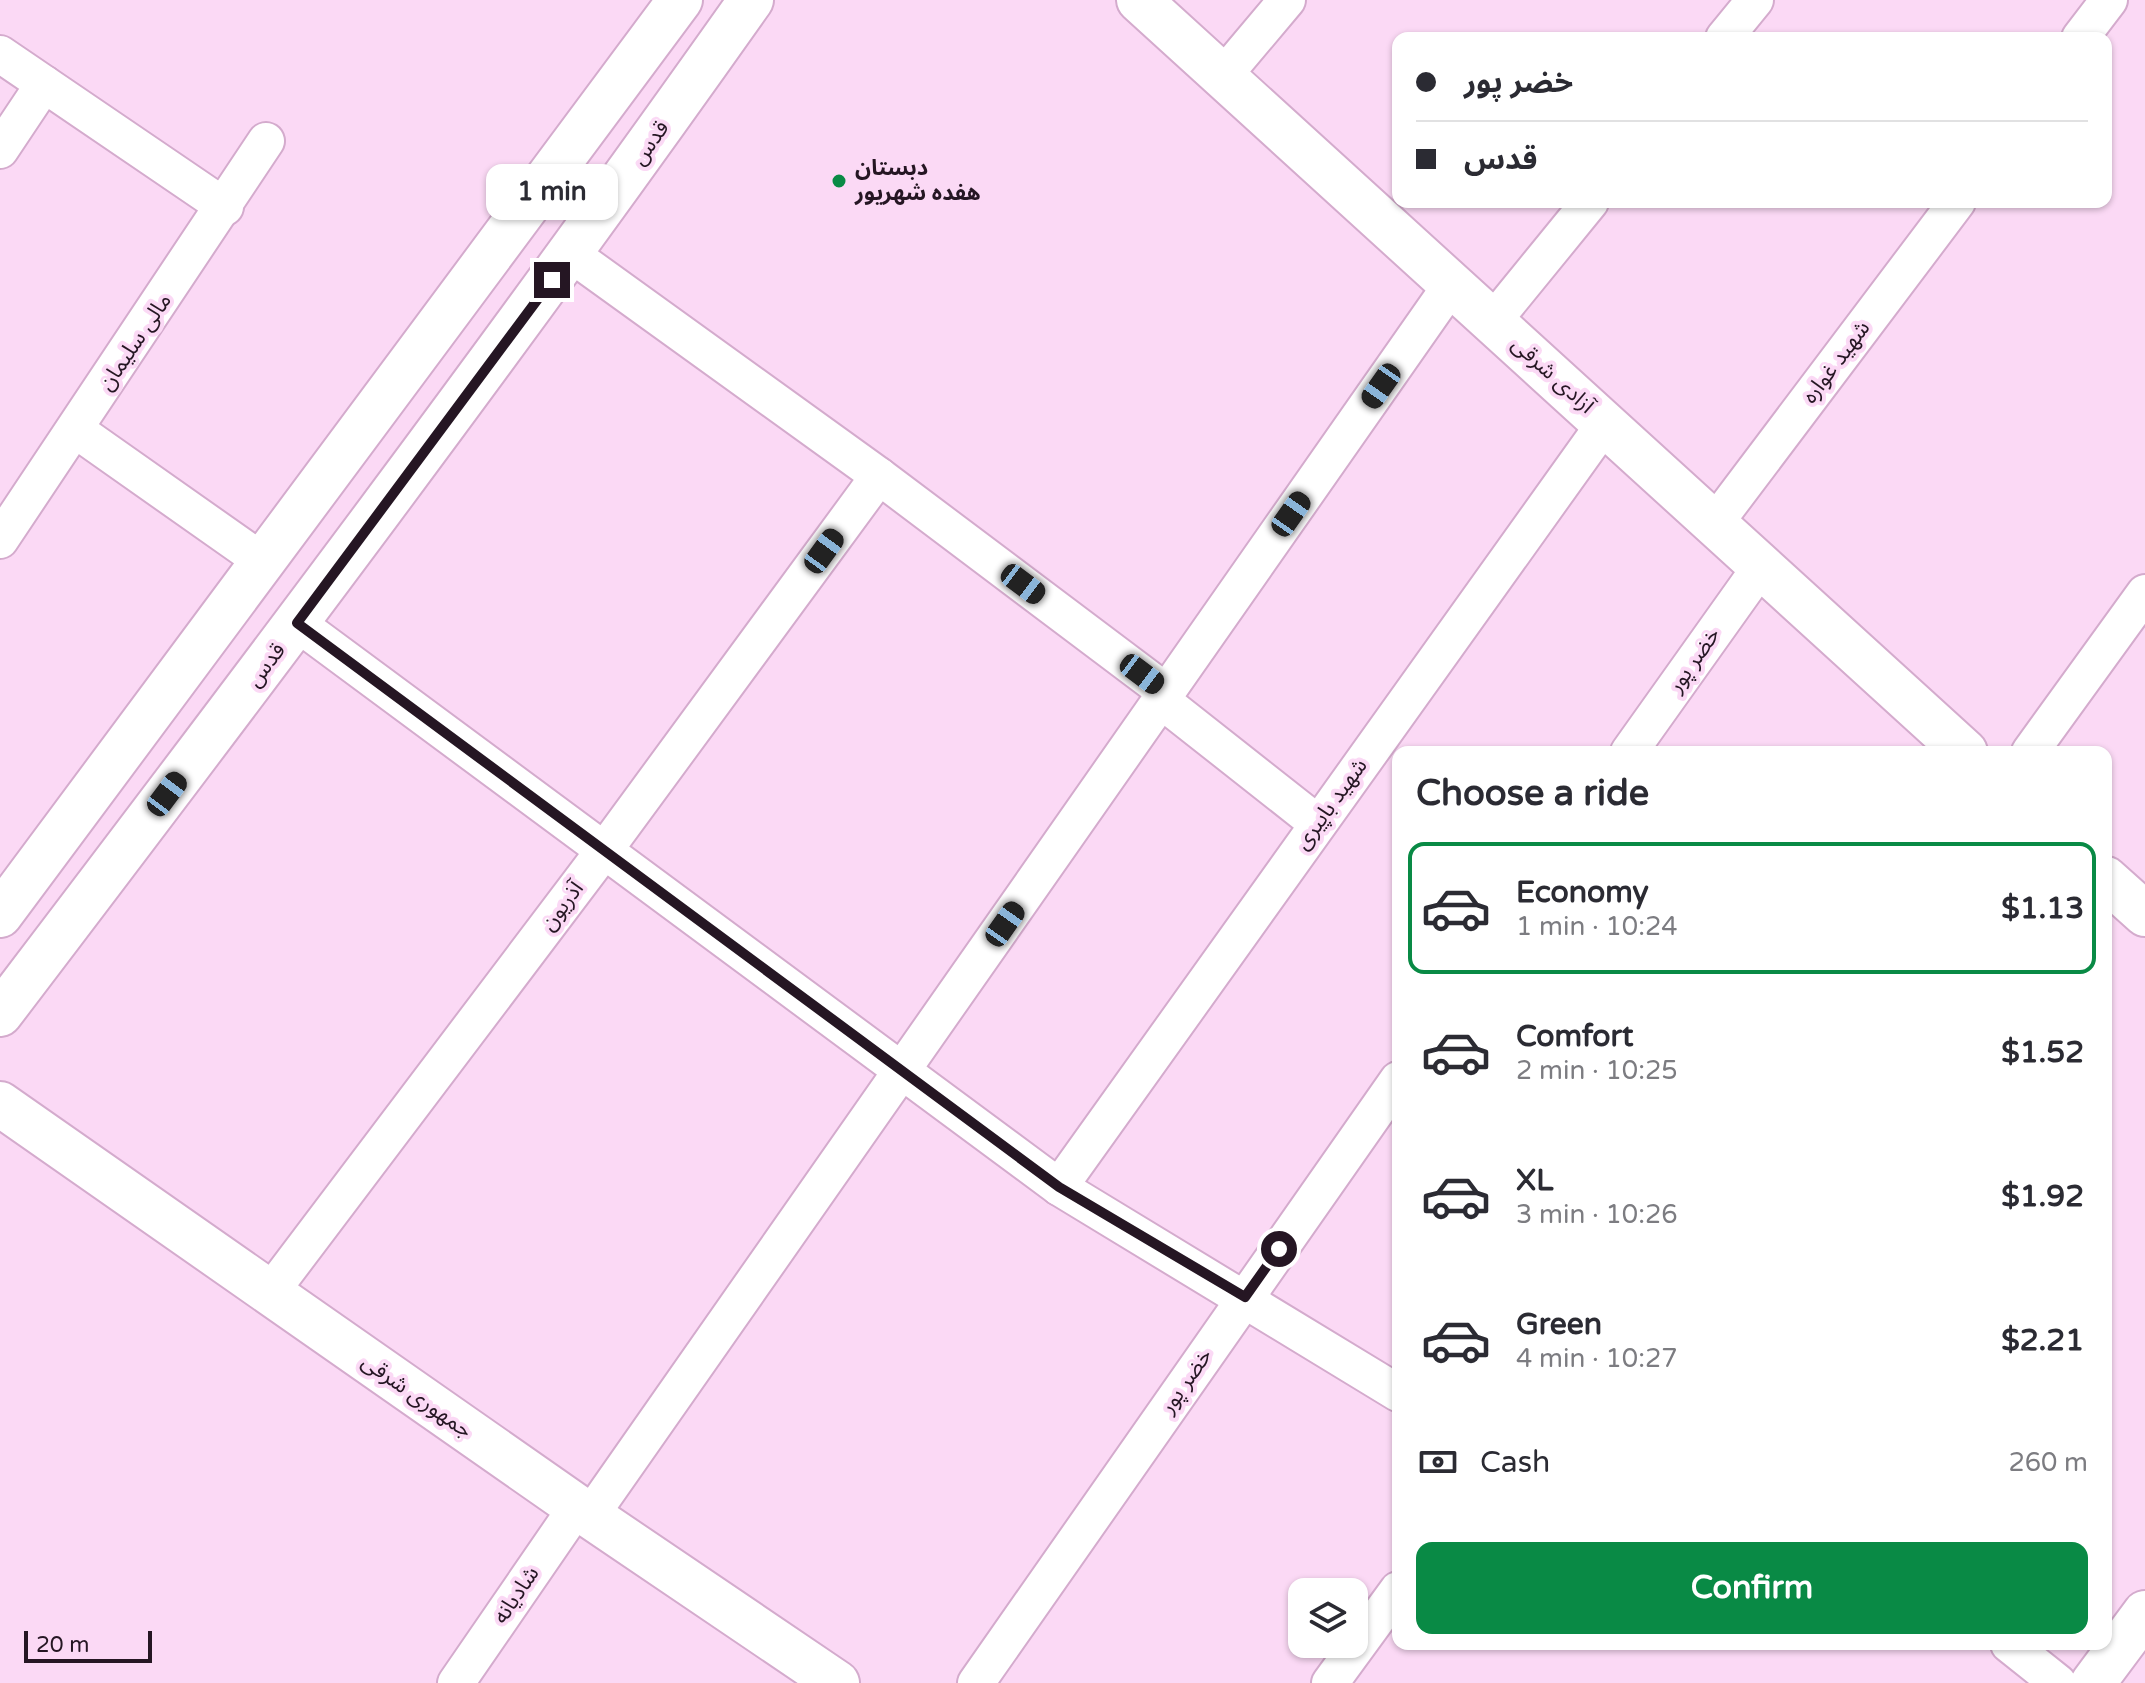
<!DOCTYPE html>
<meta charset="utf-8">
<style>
body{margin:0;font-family:"Varela Round","Noto Sans Arabic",sans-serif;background:#f2f2f3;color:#2b2b33;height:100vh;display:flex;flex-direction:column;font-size:30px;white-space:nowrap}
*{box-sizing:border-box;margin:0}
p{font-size:26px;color:#7c7c81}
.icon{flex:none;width:44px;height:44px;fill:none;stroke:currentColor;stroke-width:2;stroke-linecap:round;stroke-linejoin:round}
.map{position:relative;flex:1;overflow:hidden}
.drawer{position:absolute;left:1392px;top:746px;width:720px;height:904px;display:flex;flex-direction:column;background:#fff;border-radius:16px;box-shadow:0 2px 6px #0004}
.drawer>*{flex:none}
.hud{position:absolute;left:1392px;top:32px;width:720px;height:176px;border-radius:16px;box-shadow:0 2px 6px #0004;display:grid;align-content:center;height:176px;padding:0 24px;background:#fff}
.fabs{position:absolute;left:1288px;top:1578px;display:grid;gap:16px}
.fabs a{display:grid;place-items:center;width:80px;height:80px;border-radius:16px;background:#fff;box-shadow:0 2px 6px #0004;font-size:40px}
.scale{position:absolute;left:24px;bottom:20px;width:128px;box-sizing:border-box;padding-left:8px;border:4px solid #251623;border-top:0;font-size:22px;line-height:28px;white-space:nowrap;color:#251623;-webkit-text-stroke:6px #fbd9f5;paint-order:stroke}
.end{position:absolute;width:36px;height:36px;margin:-18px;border:10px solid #251623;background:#fff;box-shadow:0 0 0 4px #fff}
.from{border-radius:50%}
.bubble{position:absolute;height:56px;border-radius:16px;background:#fff;box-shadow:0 2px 6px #0004;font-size:26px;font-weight:700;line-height:56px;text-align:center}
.car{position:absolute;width:24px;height:48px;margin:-24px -12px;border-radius:10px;box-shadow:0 0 6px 2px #0007;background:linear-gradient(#222 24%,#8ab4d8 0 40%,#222 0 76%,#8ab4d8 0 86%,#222 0)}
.hud b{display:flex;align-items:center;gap:28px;height:76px;font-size:30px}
.hud b+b{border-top:2px solid #e1e1e2}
.hud i{width:20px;height:20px;background:#2b2b33}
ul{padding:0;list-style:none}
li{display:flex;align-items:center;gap:24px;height:132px;margin:0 16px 12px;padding:0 8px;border:4px solid transparent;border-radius:16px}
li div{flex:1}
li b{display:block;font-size:30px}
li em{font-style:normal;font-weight:700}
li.selected{border-color:#098a45}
li>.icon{width:72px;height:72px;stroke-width:1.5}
h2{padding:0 24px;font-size:36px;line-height:96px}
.pay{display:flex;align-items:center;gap:20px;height:88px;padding:0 24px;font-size:30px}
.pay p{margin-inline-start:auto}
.action{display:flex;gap:16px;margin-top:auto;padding:16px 24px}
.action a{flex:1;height:92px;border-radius:16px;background:#098a45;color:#fff;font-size:32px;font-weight:700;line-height:92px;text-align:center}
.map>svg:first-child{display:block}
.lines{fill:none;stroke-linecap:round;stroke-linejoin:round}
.street-casing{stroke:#d4abcd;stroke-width:40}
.secondary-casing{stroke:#d4abcd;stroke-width:48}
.street{stroke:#fff;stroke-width:36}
.secondary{stroke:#fff;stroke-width:44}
.route{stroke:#251623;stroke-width:10}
.poi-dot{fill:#098a45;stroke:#fbd9f5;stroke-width:3}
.labels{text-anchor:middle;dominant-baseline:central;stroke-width:8;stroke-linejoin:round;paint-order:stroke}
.street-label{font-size:22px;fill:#251623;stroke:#fbd9f5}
.poi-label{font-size:22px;font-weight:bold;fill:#251623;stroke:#fbd9f5;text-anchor:start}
</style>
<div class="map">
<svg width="2145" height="1683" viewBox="0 0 2145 1683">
<rect width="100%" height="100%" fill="#fbd9f5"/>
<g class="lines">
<defs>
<g id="street">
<path d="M1724,38L1755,0"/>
<path d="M2080,38L2109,0"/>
<path d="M0,54L225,207"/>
<path d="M1223,76L1287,0"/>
<path d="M0,150L44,84"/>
<path d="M571,254L879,476L1166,692"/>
<path d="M1493,321L1590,202"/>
<path d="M76,430L262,561"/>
<path d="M1715,523L1957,202"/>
<path d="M0,540L266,141"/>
<path d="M297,623L1059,1187L1398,1393"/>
<path d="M1161,700L1317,823"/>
<path d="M1629,752L1760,568"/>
<path d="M2030,752L2145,593"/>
<path d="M1059,1187L1606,422"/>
<path d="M269,1294L603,852L879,476"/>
<path d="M590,1516L1452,284"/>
<path d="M2009,1644L2058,1683"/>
<path d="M456,1683L577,1507"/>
<path d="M976,1683L1398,1080"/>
<path d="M1330,1683L1398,1590"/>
</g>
<g id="secondary">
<path d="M1139,0L1965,752"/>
<path d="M2106,879L2145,914"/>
<path d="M0,915L680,0"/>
<path d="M0,1014C255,679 508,344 751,0"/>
<path d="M0,1104L577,1507L837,1683"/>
<path d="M2093,1683L2145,1613"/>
</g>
</defs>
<use href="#street" class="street-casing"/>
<use href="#secondary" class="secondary-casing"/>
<use href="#street" class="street"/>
<use href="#secondary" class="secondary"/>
</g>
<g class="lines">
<path class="route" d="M552,280L297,623L1059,1187L1245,1297L1279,1249"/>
</g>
<circle class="poi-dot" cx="839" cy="181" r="8"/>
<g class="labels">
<g class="street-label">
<text transform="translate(650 143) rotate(-55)">قدس</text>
<text transform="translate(135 342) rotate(-56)">مالی سلیمان</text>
<text transform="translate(1836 362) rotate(-53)">شهید غواره</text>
<text transform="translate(1553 375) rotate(42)">آزادی شرقی</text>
<text transform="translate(1694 660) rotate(-55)">خضر پور</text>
<text transform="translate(266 665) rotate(-53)">قدس</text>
<text transform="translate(1331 804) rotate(-54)">شهید باپیری</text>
<text transform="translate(562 906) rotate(-53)">آذریون</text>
<text transform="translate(1186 1381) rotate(-55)">خضر پور</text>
<text transform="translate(417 1396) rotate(35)">جمهوری شرقی</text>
<text transform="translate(516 1595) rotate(-56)">شادیانه</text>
</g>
<g class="poi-label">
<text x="855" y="168">دبستان<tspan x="855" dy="25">هفده شهریور</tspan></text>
</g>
</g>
</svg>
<div class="fabs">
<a><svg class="icon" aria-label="layers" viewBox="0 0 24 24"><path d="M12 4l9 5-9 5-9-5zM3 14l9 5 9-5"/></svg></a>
</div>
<div class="scale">20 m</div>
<i class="end from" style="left:1279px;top:1249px"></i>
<i class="end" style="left:552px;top:280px"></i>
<div class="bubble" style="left:486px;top:164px;width:132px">1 min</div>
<i class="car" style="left:1381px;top:386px;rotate:215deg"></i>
<i class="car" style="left:1291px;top:514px;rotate:35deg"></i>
<i class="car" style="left:824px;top:551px;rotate:36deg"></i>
<i class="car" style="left:1023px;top:584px;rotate:127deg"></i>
<i class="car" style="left:1142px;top:674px;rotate:127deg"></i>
<i class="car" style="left:167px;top:794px;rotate:37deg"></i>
<i class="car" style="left:1005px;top:924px;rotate:35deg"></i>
<div class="hud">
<b><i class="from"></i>خضر پور</b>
<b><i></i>قدس</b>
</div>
<section class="drawer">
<h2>Choose a ride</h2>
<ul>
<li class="selected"><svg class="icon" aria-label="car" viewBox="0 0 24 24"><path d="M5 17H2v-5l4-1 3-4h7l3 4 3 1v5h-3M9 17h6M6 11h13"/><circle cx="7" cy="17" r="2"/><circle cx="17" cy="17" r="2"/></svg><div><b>Economy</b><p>1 min · 10:24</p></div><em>$1.13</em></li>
<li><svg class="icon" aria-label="car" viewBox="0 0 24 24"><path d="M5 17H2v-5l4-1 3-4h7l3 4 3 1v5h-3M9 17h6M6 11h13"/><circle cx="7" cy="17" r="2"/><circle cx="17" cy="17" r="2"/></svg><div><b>Comfort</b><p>2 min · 10:25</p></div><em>$1.52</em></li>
<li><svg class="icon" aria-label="car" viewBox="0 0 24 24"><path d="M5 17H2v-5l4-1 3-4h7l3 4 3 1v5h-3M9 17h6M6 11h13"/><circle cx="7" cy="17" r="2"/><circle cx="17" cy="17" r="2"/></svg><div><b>XL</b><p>3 min · 10:26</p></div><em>$1.92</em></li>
<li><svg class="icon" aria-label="car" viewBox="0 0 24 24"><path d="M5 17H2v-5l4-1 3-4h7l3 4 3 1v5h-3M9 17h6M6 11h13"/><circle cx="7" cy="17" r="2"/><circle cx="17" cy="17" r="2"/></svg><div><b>Green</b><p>4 min · 10:27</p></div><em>$2.21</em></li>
</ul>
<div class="pay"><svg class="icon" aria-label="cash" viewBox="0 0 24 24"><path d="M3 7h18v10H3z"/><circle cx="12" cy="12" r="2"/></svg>Cash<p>260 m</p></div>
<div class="action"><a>Confirm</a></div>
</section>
</div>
